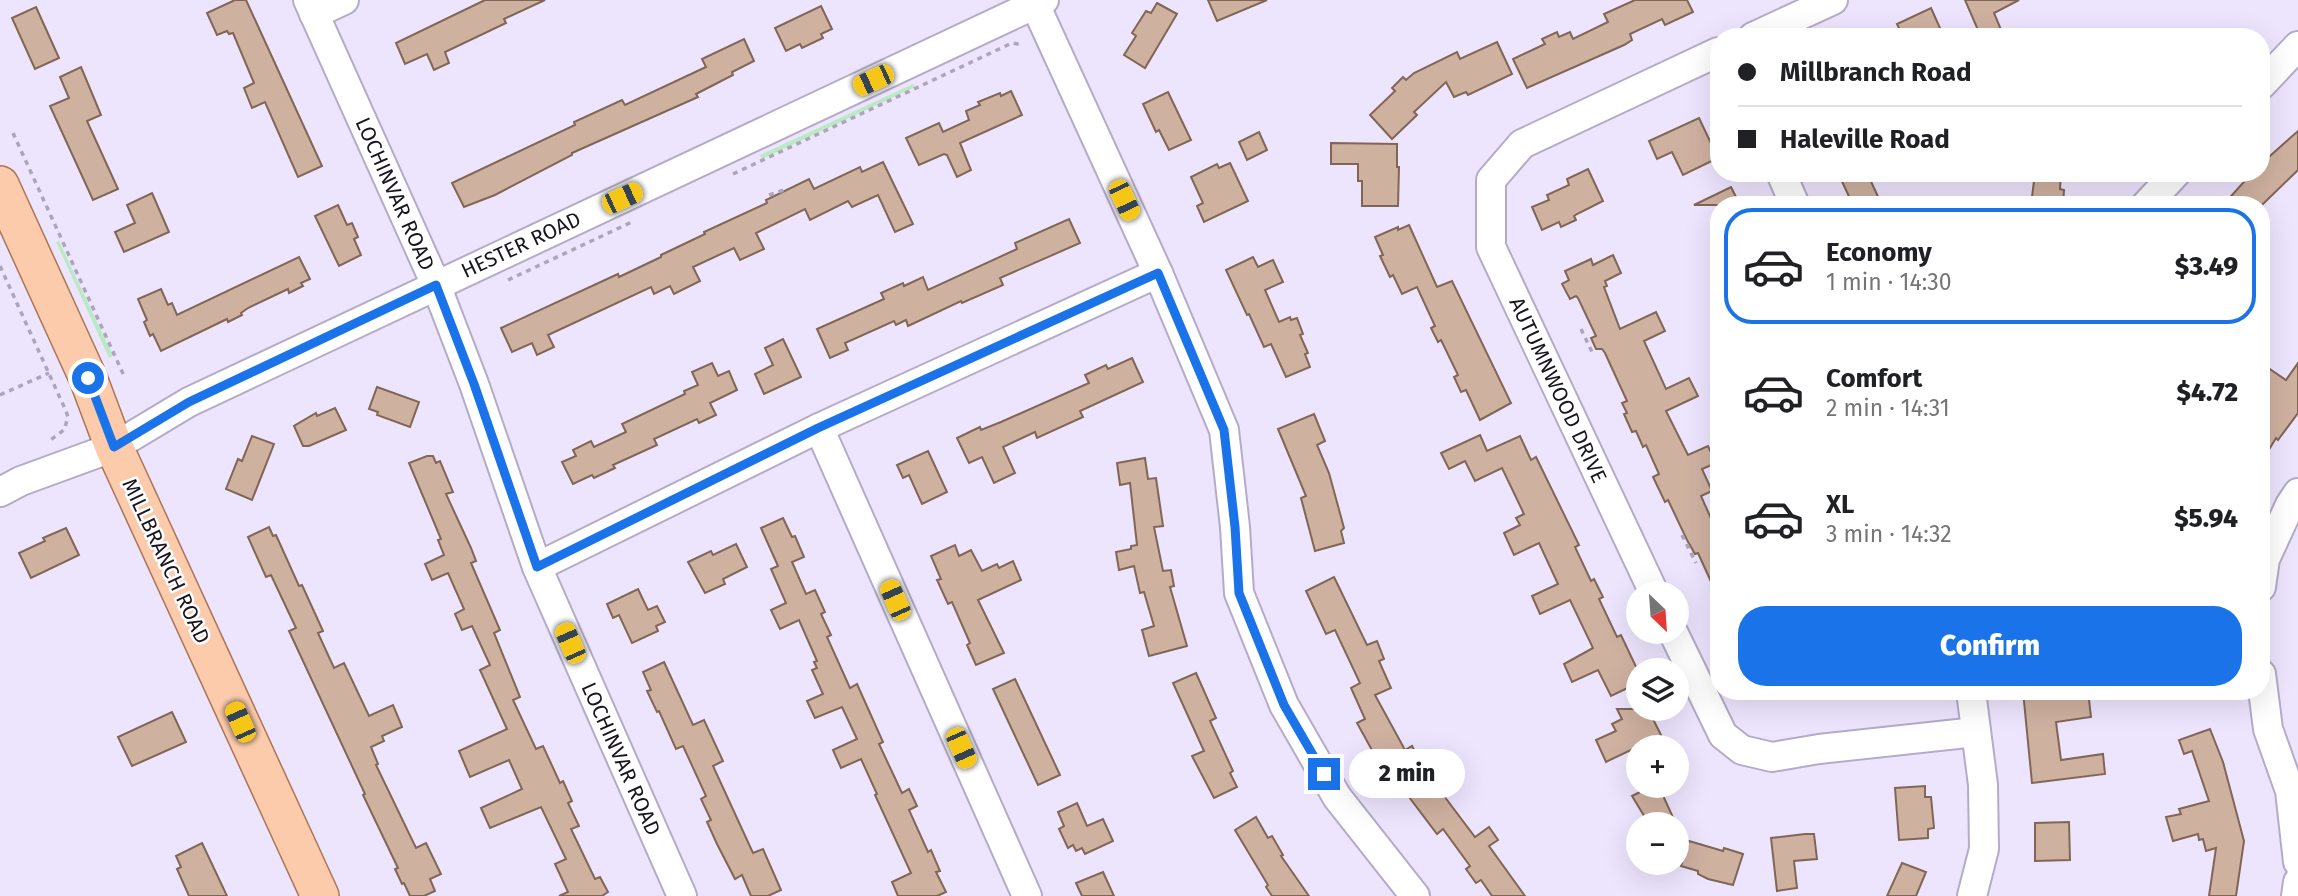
<!DOCTYPE html>
<meta charset="utf-8">
<style>
body{margin:0;font-family:"Fira Sans",sans-serif;background:#f6f6f6;color:#202124;height:100vh;display:flex;flex-direction:column;font-size:26px;white-space:nowrap}
*{box-sizing:border-box;margin:0}
p{font-size:23px;color:#757577}
.icon{flex:none;width:38px;height:38px;fill:none;stroke:currentColor;stroke-width:2;stroke-linecap:round;stroke-linejoin:round}
.map{position:relative;flex:1;overflow:hidden}
.drawer{position:absolute;left:1710px;top:196px;width:560px;height:504px;display:flex;flex-direction:column;background:#fff;border-radius:28px;box-shadow:0 7px 28px #0002}
.drawer>*{flex:none}
.banner{position:absolute;left:1710px;top:28px;width:560px;height:154px;border-radius:28px;box-shadow:0 7px 28px #0002;display:grid;align-content:center;height:154px;padding:0 28px;background:#fff}
.needle{width:46px;rotate:155deg}
.tools{position:absolute;left:1626px;top:581px;display:grid;gap:14px}
.tools a{display:grid;place-items:center;width:63px;height:63px;border-radius:50%;background:#fff;box-shadow:0 7px 28px #0002;font-size:35px}
.end{position:absolute;width:32px;height:32px;margin:-16px;border:9px solid #1a73e8;background:#fff;box-shadow:0 0 0 4px #fff}
.from{border-radius:50%}
.bubble{position:absolute;height:49px;border-radius:24px;background:#fff;box-shadow:0 7px 28px #0002;font-size:23px;font-weight:800;line-height:49px;text-align:center}
.car{position:absolute;width:21px;height:42px;margin:-21px -10px;border-radius:9px;box-shadow:0 0 5px 2px #0007;background:linear-gradient(#f5c518 24%,#345 0 40%,#f5c518 0 76%,#345 0 86%,#f5c518 0)}
.banner b{display:flex;align-items:center;gap:24px;height:66px;font-size:26px}
.banner b+b{border-top:2px solid #e0e0e0}
.banner i{width:18px;height:18px;background:#202124}
ul{padding:12px 0 0;list-style:none}
li{display:flex;align-items:center;gap:21px;height:116px;margin:0 14px 10px;padding:0 14px;border:4px solid transparent;border-radius:28px}
li div{flex:1}
li b{display:block;font-size:26px}
li em{font-style:normal;font-weight:800}
li.active{border-color:#1a73e8}
li>.icon{width:63px;height:63px;stroke-width:1.5}
.button{display:flex;gap:14px;margin-top:auto;padding:14px 28px}
.button a{flex:1;height:80px;border-radius:28px;background:#1a73e8;color:#fff;font-size:28px;font-weight:800;line-height:80px;text-align:center}
.map>svg:first-child{display:block}
.green{fill:#baeac3}
.building{fill:#cfb1a0;stroke:#816656;stroke-width:2}
.lines{fill:none;stroke-linecap:round;stroke-linejoin:round}
.minor-casing{stroke:#b5abc8;stroke-width:32}
.major-casing{stroke:#aa7556;stroke-width:40}
.path{stroke:#ada6bb;stroke-width:3.5;stroke-dasharray:5 5;stroke-linecap:butt}
.minor{stroke:#fff;stroke-width:28}
.major{stroke:#fbcbac;stroke-width:37}
.route{stroke:#1a73e8;stroke-width:9}
.labels{text-anchor:middle;dominant-baseline:central;stroke-width:5;stroke-linejoin:round;paint-order:stroke}
.street-label{font-size:21px;fill:#19151f;stroke:#fff}
</style>
<div class="map">
<svg width="2298" height="896" viewBox="0 0 2298 896">
<rect width="100%" height="100%" fill="#ede5fe"/>
<g class="green">
<path d="M913,84L915,87L762,159L760,155Z"/>
<path d="M59,241L113,356L109,358L56,242Z"/>
</g>
<g class="building">
<path d="M235,0H246L322,166L298,177L265,102L252,108L244,88L254,83L233,33L229,34L227,31L217,35L207,13Z"/>
<path d="M485,0H545L504,19L506,23L445,52L449,63L434,70L427,54L405,64L396,43Z"/>
<path d="M1208,0H1267L1217,21Z"/>
<path d="M1635,0H1687L1693,12L1665,25L1662,19L1630,34L1632,40L1624,45L1527,88L1513,59L1545,44L1542,39L1557,32L1559,37L1570,32L1573,39L1608,22L1604,14Z"/>
<path d="M1965,0H2019L1994,13L2004,37H1981Z"/>
<path d="M1157,3L1177,14L1145,68L1124,55L1136,36L1132,33L1146,11L1151,13Z"/>
<path d="M821,6L832,29L821,34L823,38L802,48L800,44L786,51L775,28Z"/>
<path d="M36,7L59,58L35,69L12,18Z"/>
<path d="M1931,8L1944,37H1903L1897,24Z"/>
<path d="M744,39L754,61L732,72L733,75L696,94L698,97L572,153V155L495,195L464,207L452,183L575,125L574,122L622,100L625,105L706,67L702,59Z"/>
<path d="M1497,42L1512,74L1468,95L1466,92L1454,97L1446,82L1414,112L1417,115L1392,139L1370,115L1395,91L1392,88L1403,77L1406,80L1414,73L1457,52L1460,59Z"/>
<path d="M81,67L101,115L87,121L118,189L93,200L50,106L69,98L60,77Z"/>
<path d="M1011,91L1022,115L960,143L971,170L957,177L947,155L944,154L919,165L906,138L939,123L943,132L969,120L966,111L980,105L978,102L1000,93L1001,96Z"/>
<path d="M1168,92L1191,140L1169,150L1159,130L1156,132L1143,104Z"/>
<path d="M1699,118L1718,158L1683,175L1672,152L1657,159L1649,141Z"/>
<path d="M2298,131V170L2262,205H2223L2252,173H2261V164Z"/>
<path d="M1259,132L1267,150L1247,160L1239,142Z"/>
<path d="M1331,143L1397,144V167H1399L1398,206H1362V181H1358V164H1331Z"/>
<path d="M883,162L913,224L895,232L878,195L852,207L848,201L810,220L805,209L756,233L764,249L740,260L734,248L693,267L700,281L674,294L670,286L654,294L651,287L548,335L554,347L537,355L532,343L512,352L501,328L618,274L619,277L661,257V255L705,234L704,232L767,203L766,200L809,179L814,189L860,167L862,172Z"/>
<path d="M1230,163L1248,201L1204,222L1197,206L1203,203L1191,177L1217,164L1219,168Z"/>
<path d="M1588,169L1603,201L1577,214L1574,216L1576,220L1561,227L1559,222L1542,230L1532,207L1549,200L1547,195L1569,185L1567,179Z"/>
<path d="M1838,173H1867L1882,205H1853Z"/>
<path d="M2035,173H2061L2060,189L2064,190L2063,205H2031Z"/>
<path d="M1731,187L1740,205H1694Z"/>
<path d="M152,193L169,232L124,252L115,232L135,223L127,205Z"/>
<path d="M338,205L347,225L352,223L358,237L354,239L361,255L339,266L315,216Z"/>
<path d="M1069,219L1080,243L1000,278L1003,285L962,303L961,301L908,326L906,320L896,325L894,321L845,343L848,350L830,358L817,329L884,299L881,293L903,283L904,286L923,277L928,290L1017,249L1015,243Z"/>
<path d="M1409,225L1437,287L1452,281L1511,403L1480,420L1466,390L1461,392L1454,377L1458,375L1441,340L1438,342L1431,328L1435,326L1417,287L1402,294L1393,275L1390,277L1380,256L1383,255L1375,237L1398,227V230Z"/>
<path d="M1613,255L1621,273L1605,281L1607,286L1604,287L1620,329L1656,312L1665,331L1644,341L1666,389L1689,378L1698,396L1666,411L1688,455L1708,446L1716,463L1702,469L1712,491L1701,496L1718,534V597L1698,553L1695,554L1687,540L1668,500L1665,502L1653,477L1659,474L1646,445L1643,447L1636,431L1632,432L1624,414L1627,413L1622,403L1627,401L1605,353L1602,349H1596L1591,338L1596,336L1578,298L1576,296L1570,299L1562,284L1569,280L1565,271L1591,259L1593,265Z"/>
<path d="M299,257L310,279L301,283L303,286L289,293L288,289L248,308L241,313L242,315L228,322L227,319L161,351L153,334L150,336L144,322L147,320L138,299L161,289L168,305L172,303L177,315Z"/>
<path d="M1253,257L1258,267L1273,260L1283,282L1265,290L1279,322L1290,317L1291,320L1297,318L1303,334L1300,335L1308,353L1305,354L1310,367L1286,377L1271,344L1264,347L1249,314L1247,315L1226,270Z"/>
<path d="M783,339L801,377L764,394L755,374L773,365L765,348Z"/>
<path d="M1132,358L1143,382L1080,411L1083,417L1037,438L1035,432L1003,447L1015,473L994,483L982,457L969,463L957,438L980,427L981,430L1001,422L1089,383L1085,375L1106,365L1108,369Z"/>
<path d="M712,363L718,376L729,371L737,390L710,403L716,415L699,423L697,419L654,439L657,445L613,465L615,468L594,478L592,475L573,484L562,462L576,456L573,450L591,441L594,447L626,432L622,424L685,394L684,391L698,385L692,372Z"/>
<path d="M2261,363L2286,380L2298,363V413L2278,440L2276,438L2261,463Z"/>
<path d="M377,387L419,402L410,427L377,415L378,412L369,409Z"/>
<path d="M335,408L346,430L309,446H303L294,426L316,413L317,416Z"/>
<path d="M1314,414L1325,441L1317,445L1329,473L1344,528L1341,531L1344,543L1315,551L1301,498L1306,496L1278,429Z"/>
<path d="M1480,435L1487,451L1520,436L1531,460L1536,457L1579,545L1575,547L1591,581L1594,579L1603,597L1599,599L1617,637L1621,635L1638,671V683L1611,696L1598,670L1572,682L1564,664L1593,648L1570,600L1540,614L1532,596L1558,584L1539,543L1514,555L1504,533L1520,525L1516,518L1524,514L1502,468L1475,481L1465,461L1449,469L1441,453Z"/>
<path d="M252,436L274,444L252,500L226,489L238,459L242,461Z"/>
<path d="M928,451L947,492L922,504L909,475L903,478L897,465Z"/>
<path d="M427,456H433L436,463L440,461L453,492L446,494L471,548L476,561L471,563L500,630L494,633L520,697L513,700L536,749L543,746L560,783L563,781L572,801L568,803L579,826L571,829L595,879L600,877L608,892L602,896H559L568,892L555,864L566,859L541,807L490,828L481,808L522,789L509,760L470,777L459,751L507,729L480,670L490,665L472,626L462,630L455,614L464,609L448,573L432,580L425,564L444,555L438,540L441,539L409,463Z"/>
<path d="M1145,458L1148,479L1156,478L1163,526L1154,527L1163,571L1171,570L1174,586L1170,587L1187,646L1149,656L1142,630L1154,626L1144,592L1140,593L1134,566L1119,570L1116,552L1131,549V546L1137,545L1130,483L1120,485L1117,463Z"/>
<path d="M783,518L792,537L795,536L804,557L792,562L806,594L815,590L825,612L821,614L831,635L827,637L850,688L857,684L883,742L879,744L902,793L909,789L917,806L909,810L928,852L931,850L940,871L936,872L946,892L937,896H898L892,882L911,873L875,795L877,794L861,759L841,768L833,750L857,739L842,707L815,718L807,701L823,694L812,670L817,668L814,662L817,661L799,620L780,629L771,610L786,603L771,569L778,566L761,528Z"/>
<path d="M269,527L273,536L276,535L299,586L302,585L323,631L318,633L334,668L344,663L369,716L393,705L401,724L402,727L382,736L384,741L371,747L378,764L376,765L416,848L426,843L441,874L430,879L435,891L424,896H410L404,883L402,884L395,869L398,868L363,795L365,794L289,631L296,628L271,575L266,577L248,537Z"/>
<path d="M66,528L79,555L31,578L19,553L45,541L43,538Z"/>
<path d="M736,544L747,567L723,579L725,584L705,593L688,562L711,551L713,555Z"/>
<path d="M955,545L959,556L971,550L982,571L997,564L999,568L1013,561L1021,580L978,600L1004,653L976,665L967,645L970,643L952,602L948,604L937,580L941,579L931,556Z"/>
<path d="M1334,577L1367,645L1377,641L1384,659L1379,661L1391,688L1375,695L1405,750L1412,746L1419,759L1390,775L1381,759L1378,761L1357,723L1365,719L1351,688L1360,683L1335,630L1326,634L1306,591Z"/>
<path d="M638,589L648,610L657,606L665,622L656,626L658,631L632,643L619,615L613,618L607,604Z"/>
<path d="M664,662L693,725L704,720L723,761L713,766L753,853L763,849L781,890L768,896H751L742,875L735,879L717,844L707,822L711,820L701,799L706,796L683,746L676,749L659,711L657,712L647,691L651,690L643,672Z"/>
<path d="M1196,673L1216,718L1210,721L1233,771L1230,773L1237,787L1214,798L1192,756L1204,751L1173,683Z"/>
<path d="M1015,679L1060,775L1038,785L993,689Z"/>
<path d="M2023,691H2065V694L2088,691L2091,717L2056,722L2061,760L2103,754L2105,774L2032,783Z"/>
<path d="M1617,709H1648L1667,747H1637L1606,762L1596,740L1616,731L1612,724L1622,719Z"/>
<path d="M172,712L186,742L132,766L118,737Z"/>
<path d="M2210,729L2223,762L2244,841L2236,896H2209L2216,848L2206,851L2203,839L2199,840L2198,834L2173,841L2166,817L2181,814L2179,809L2209,801L2192,751L2184,754L2179,740Z"/>
<path d="M1432,780L1475,837L1489,827L1498,840L1489,846L1525,896H1492L1481,880L1476,883L1466,869L1470,866L1443,829L1437,834L1409,797Z"/>
<path d="M1652,786H1657L1661,791L1676,824H1649L1632,796Z"/>
<path d="M1925,786V797H1931L1934,828L1928,829V838L1899,840L1895,788Z"/>
<path d="M1077,803L1087,826L1103,819L1113,841L1085,854L1082,848L1076,851L1073,845L1068,848L1059,829L1064,826L1058,812Z"/>
<path d="M1256,817L1268,838L1272,836L1283,855L1281,856L1309,896H1272L1266,887L1268,885L1235,830Z"/>
<path d="M2069,822L2070,860L2035,861V823Z"/>
<path d="M1805,834H1814L1817,859L1794,861L1797,888L1777,891L1771,838Z"/>
<path d="M1689,841L1723,851L1724,848L1743,854L1733,885L1708,879L1698,874V871L1681,866Z"/>
<path d="M202,843L227,896H189L177,869L181,867L176,856Z"/>
<path d="M1902,863L1926,872L1916,896H1887Z"/>
<path d="M1103,872L1114,896H1082L1076,883Z"/>
</g>
<g class="lines">
<defs>
<g id="minor">
<path d="M308,0L436,285L474,384L537,567L682,896"/>
<path d="M1033,0L1158,273L1224,430L1235,527L1239,593L1284,705L1337,797L1415,896"/>
<path d="M314,14L344,0"/>
<path d="M1753,37L1833,0"/>
<path d="M2261,85L2298,46"/>
<path d="M1781,173L1795,205"/>
<path d="M2146,205L2176,173"/>
<path d="M819,428L1027,896"/>
<path d="M0,492L21,481L114,447L189,402L1044,0"/>
<path d="M537,567L819,428L1158,273"/>
<path d="M2261,587L2265,559L2290,505L2298,493"/>
<path d="M1654,593L1491,247V180L1522,144L1718,52"/>
<path d="M1673,632L1723,735L1742,750L1772,757L1819,749L1976,732"/>
<path d="M2261,674L2268,729L2290,791L2298,862"/>
<path d="M1971,691L1983,785L1984,849L1972,896"/>
<path d="M2296,896L2298,882"/>
</g>
<path id="major" d="M0,185L88,378L114,447L320,896"/>
</defs>
<use href="#minor" class="minor-casing"/>
<use href="#major" class="major-casing"/>
<g class="path">
<path d="M13,133L125,378"/>
<path d="M733,174L1012,43L1023,45"/>
<path d="M769,195L787,189"/>
<path d="M0,266L66,411L68,417L64,430L49,441"/>
<path d="M508,280L634,221"/>
<path d="M1581,329L1593,354"/>
<path d="M0,395L49,373"/>
<path d="M1682,535L1696,563"/>
<path d="M1678,595L1687,613"/>
</g>
<use href="#minor" class="minor"/>
<use href="#major" class="major"/>
</g>
<g class="lines">
<path class="route" d="M88,378L114,447L189,402L436,285L474,384L537,567L818,428L1158,273L1224,430L1235,527L1239,593L1284,705L1324,774"/>
</g>
<g class="labels">
<g class="street-label">
<text transform="translate(395 194) rotate(66)">LOCHINVAR ROAD</text>
<text transform="translate(521 245) rotate(-25)">HESTER ROAD</text>
<text transform="translate(1558 390) rotate(65)">AUTUMNWOOD DRIVE</text>
<text transform="translate(166 561) rotate(65)">MILLBRANCH ROAD</text>
<text transform="translate(621 759) rotate(66)">LOCHINVAR ROAD</text>
</g>
</g>
</svg>
<div class="tools">
<a><svg class="needle" viewBox="-14 -14 28 28"><path d="M0-13l5 13h-10z" fill="#e53935"/><path d="M0 13l5-13h-10z" fill="#757577"/></svg></a>
<a><svg class="icon" aria-label="layers" viewBox="0 0 24 24"><path d="M12 4l9 5-9 5-9-5zM3 14l9 5 9-5"/></svg></a>
<a>+</a>
<a>−</a>
</div>
<i class="end from" style="left:88px;top:378px"></i>
<i class="end" style="left:1324px;top:774px"></i>
<div class="bubble" style="left:1349px;top:749px;width:116px">2 min</div>
<i class="car" style="left:873px;top:80px;rotate:245deg"></i>
<i class="car" style="left:622px;top:198px;rotate:65deg"></i>
<i class="car" style="left:1124px;top:200px;rotate:155deg"></i>
<i class="car" style="left:895px;top:600px;rotate:336deg"></i>
<i class="car" style="left:570px;top:643px;rotate:336deg"></i>
<i class="car" style="left:240px;top:722px;rotate:336deg"></i>
<i class="car" style="left:961px;top:748px;rotate:156deg"></i>
<div class="banner">
<b><i class="from"></i>Millbranch Road</b>
<b><i></i>Haleville Road</b>
</div>
<section class="drawer">
<ul>
<li class="active"><svg class="icon" aria-label="car" viewBox="0 0 24 24"><path d="M5 17H2v-5l4-1 3-4h7l3 4 3 1v5h-3M9 17h6M6 11h13"/><circle cx="7" cy="17" r="2"/><circle cx="17" cy="17" r="2"/></svg><div><b>Economy</b><p>1 min · 14:30</p></div><em>$3.49</em></li>
<li><svg class="icon" aria-label="car" viewBox="0 0 24 24"><path d="M5 17H2v-5l4-1 3-4h7l3 4 3 1v5h-3M9 17h6M6 11h13"/><circle cx="7" cy="17" r="2"/><circle cx="17" cy="17" r="2"/></svg><div><b>Comfort</b><p>2 min · 14:31</p></div><em>$4.72</em></li>
<li><svg class="icon" aria-label="car" viewBox="0 0 24 24"><path d="M5 17H2v-5l4-1 3-4h7l3 4 3 1v5h-3M9 17h6M6 11h13"/><circle cx="7" cy="17" r="2"/><circle cx="17" cy="17" r="2"/></svg><div><b>XL</b><p>3 min · 14:32</p></div><em>$5.94</em></li>
</ul>
<div class="button"><a>Confirm</a></div>
</section>
</div>
